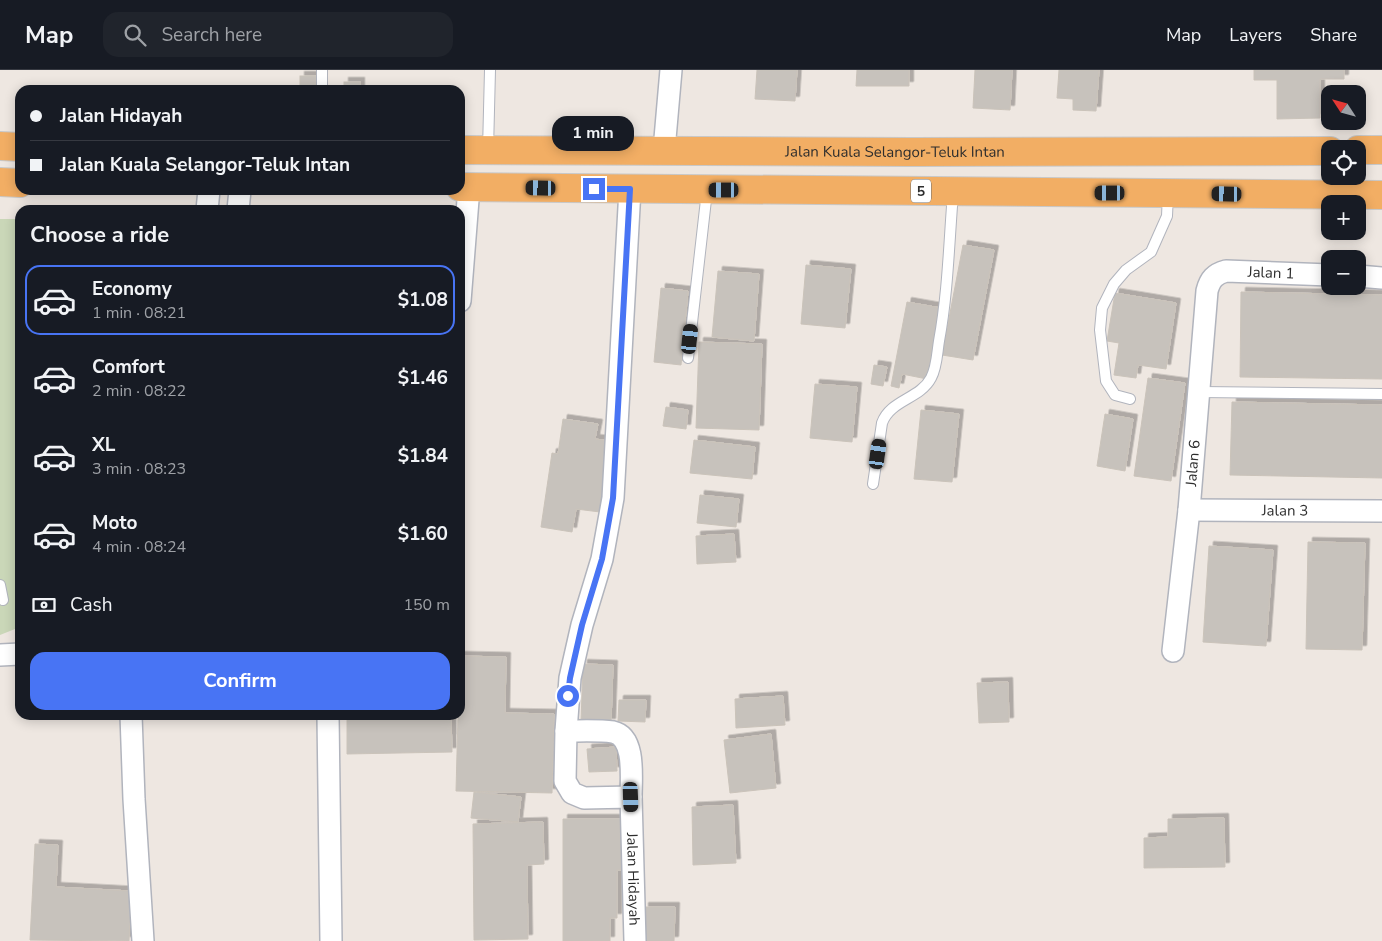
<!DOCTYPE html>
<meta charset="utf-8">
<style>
body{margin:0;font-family:"Nunito Sans",sans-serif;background:#20242c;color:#f1f3f6;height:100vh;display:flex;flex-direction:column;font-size:19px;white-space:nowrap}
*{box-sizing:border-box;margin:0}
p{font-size:16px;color:#9ea1a6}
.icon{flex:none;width:28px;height:28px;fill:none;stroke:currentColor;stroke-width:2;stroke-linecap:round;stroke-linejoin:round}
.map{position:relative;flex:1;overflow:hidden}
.sheet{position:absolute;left:15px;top:135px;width:450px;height:515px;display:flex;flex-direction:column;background:#171b24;border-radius:15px;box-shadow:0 2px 12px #0003}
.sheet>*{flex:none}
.top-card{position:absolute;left:15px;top:15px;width:450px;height:110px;border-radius:15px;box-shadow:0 2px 12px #0003;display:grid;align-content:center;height:110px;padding:0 15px;background:#171b24}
.needle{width:32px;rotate:306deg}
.tools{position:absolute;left:1321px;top:15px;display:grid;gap:10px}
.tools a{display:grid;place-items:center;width:45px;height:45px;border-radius:10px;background:#171b24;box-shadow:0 2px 12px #0003;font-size:25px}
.end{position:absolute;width:22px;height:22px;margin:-11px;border:6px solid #4874f4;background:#fff;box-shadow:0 0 0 2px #fff}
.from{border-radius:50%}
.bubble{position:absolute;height:35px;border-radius:15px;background:#171b24;box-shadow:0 2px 12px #0003;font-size:16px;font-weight:700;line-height:35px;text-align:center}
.car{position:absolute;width:15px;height:30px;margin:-15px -8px;border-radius:6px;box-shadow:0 0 4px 1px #0007;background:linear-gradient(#222 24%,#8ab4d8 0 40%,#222 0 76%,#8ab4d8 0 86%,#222 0)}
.top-card b{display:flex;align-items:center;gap:18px;height:48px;font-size:19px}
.top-card b+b{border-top:1px solid #363941}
.top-card i{width:12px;height:12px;background:#f1f3f6}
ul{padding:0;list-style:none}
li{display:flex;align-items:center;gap:15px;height:70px;margin:0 10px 8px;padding:0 5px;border:2px solid transparent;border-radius:15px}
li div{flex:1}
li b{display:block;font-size:19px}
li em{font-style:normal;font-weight:700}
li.current{border-color:#4874f4}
li>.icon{width:45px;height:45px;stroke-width:1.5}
h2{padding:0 15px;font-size:22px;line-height:60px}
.pay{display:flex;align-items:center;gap:12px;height:55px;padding:0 15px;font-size:19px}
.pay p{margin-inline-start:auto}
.primary-button{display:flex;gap:10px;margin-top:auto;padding:10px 15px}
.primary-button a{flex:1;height:58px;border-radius:15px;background:#4874f4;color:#fff;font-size:20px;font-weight:700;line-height:58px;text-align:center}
header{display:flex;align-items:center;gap:30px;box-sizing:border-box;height:70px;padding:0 25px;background:#171b24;border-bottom:1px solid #363941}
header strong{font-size:24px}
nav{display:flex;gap:28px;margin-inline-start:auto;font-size:18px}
.search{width:350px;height:45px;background:#20242c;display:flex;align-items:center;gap:12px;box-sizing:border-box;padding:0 18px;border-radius:15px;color:#9ea1a6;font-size:19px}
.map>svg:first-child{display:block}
.cemetery{fill:#cad7b8}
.building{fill:#c7c2bc;stroke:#cac3ba;filter:url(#shadow)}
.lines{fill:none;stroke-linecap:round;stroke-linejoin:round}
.service-casing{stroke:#b1b4bd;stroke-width:12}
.minor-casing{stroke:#b1b4bd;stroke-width:24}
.trunk-casing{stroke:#c8c8c8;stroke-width:30}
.service{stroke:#fff;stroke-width:10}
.minor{stroke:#fff;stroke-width:21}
.trunk{stroke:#f2ae64;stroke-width:28}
.route{stroke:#4874f4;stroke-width:6}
.labels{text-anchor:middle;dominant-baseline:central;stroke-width:4;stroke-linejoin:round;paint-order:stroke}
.shield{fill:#fff;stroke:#6c6c6c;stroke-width:1}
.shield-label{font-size:14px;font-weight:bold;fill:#2d2d2d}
.street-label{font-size:15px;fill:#2d2d2d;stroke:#fff}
</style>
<header>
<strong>Map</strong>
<div class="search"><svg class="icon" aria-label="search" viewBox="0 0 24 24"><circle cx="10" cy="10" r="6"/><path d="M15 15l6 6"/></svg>Search here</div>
<nav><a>Map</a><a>Layers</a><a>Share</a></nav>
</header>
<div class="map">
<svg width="1382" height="871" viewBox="0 0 1382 871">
<defs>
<filter id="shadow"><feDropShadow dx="4.5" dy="-4.5" stdDeviation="0" flood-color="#0004"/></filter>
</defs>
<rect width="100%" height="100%" fill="#eee7e1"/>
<path class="cemetery" d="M0,149H20V557L0,565Z"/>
<g class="building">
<path d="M757,0H797L795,31L755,29Z"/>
<path d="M857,0H909V16H856Z"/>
<path d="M975,0H1012L1010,40L973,38Z"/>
<path d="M1059,0H1099L1096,41L1073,40V29L1057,28Z"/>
<path d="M1254,0H1344V9H1320V48L1277,49V10H1254Z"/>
<rect x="300" y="6" width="17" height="14"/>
<rect x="344" y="12" width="16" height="8"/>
<path d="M963,175L994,180L973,290L942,285Z"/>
<path d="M806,195L851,199L845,258L801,254Z"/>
<path d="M718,201L759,204L754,271L712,267Z"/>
<path d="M661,218L688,221L681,295L654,292Z"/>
<path d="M1241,222L1382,225V309L1240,307Z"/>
<path d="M1115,223L1176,233L1166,299L1138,295L1136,308L1114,305L1119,273L1107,271Z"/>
<path d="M907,232L941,238L927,309L902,304L899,318L891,316Z"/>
<path d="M699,272L762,274L759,360L696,358Z"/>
<path d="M874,295L887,297L883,316L871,314Z"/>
<path d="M1148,308L1185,313L1171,411L1134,406Z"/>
<path d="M815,314L857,317L852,372L810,368Z"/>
<path d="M1232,332L1382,335V408L1230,405Z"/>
<path d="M666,337L688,340L686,359L663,356Z"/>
<path d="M921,340L959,344L952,412L914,409Z"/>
<path d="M1105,344L1133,349L1125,401L1097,396Z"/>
<path d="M563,349L598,354L595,369L610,371L600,442L576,439L572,462L541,457L552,383L558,384Z"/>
<path d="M694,370L755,377L752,409L690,403Z"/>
<path d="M700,425L739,429L736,457L697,453Z"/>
<path d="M734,464L736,492L697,494L696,466Z"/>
<path d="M1308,472L1365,473L1362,580L1306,579Z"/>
<path d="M1209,476L1273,480L1266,576L1203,572Z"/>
<path d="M460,586L506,587L505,643L554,644L552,723L456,721L458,645H460Z"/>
<path d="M583,594L613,595L611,653L581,652Z"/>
<path d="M1008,612L1009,652L979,653L977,613Z"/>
<path d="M783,626L785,655L736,658L735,629Z"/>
<path d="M619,630H646L645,652L618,651Z"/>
<path d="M347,645H451L452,682L347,684Z"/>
<path d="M771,664L776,718L730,723L724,670Z"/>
<path d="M616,677L617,701L589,702L587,679Z"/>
<path d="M474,722L521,727L518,752L471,748Z"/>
<path d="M733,735L736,793L693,795L692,737Z"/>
<path d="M1224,748L1225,797L1144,798V768L1168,767V749Z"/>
<path d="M563,749H626V800H617V848H610V871H563Z"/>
<path d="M543,752L544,794L527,795L528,869L474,870L473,754Z"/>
<path d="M35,774L58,775L56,817L131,821L129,871L30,870Z"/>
<path d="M644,837H675L674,871H644Z"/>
</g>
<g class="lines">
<defs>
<g id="service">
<path d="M322,20V0"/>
<path d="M488,80L490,0"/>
<path d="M688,288L707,121"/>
<path d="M1199,322L1382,324"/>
<path d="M1130,329L1115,325L1106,311L1100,260L1102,238L1114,214L1126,200L1151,182L1167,146L1168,124"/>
<path d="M873,414L882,353C890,330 920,329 931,308C937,297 937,283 939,271C948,222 949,172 953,123"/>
<path d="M0,515L3,530"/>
</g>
<g id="minor">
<path d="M664,80L671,0"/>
<path id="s1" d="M630,119L613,428L602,489L582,555L570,608L566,661L565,711L572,723L584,728L631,727L635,871"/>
<path d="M207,140L209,120"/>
<path d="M238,140L240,120"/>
<path d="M1358,206L1382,208"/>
<path d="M460,231L469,117"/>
<path id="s2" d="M1189,440L1382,441"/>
<path id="s3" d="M1173,581L1189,440L1207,221C1210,209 1215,204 1226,201L1330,205"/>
<path d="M0,585L20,584"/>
<path d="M131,645L134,729L143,871"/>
<path d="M328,645L331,871"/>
<path d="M566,661C581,661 598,660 613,662C636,667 631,708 631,727"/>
</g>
<g id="trunk">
<path d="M0,76L20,77"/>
<path id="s4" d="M460,80L911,82L1330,81"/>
<path d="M1358,80H1382"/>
<path d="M0,112L20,113"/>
<path d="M460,117L1382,125"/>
</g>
</defs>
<use href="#service" class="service-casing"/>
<use href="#minor" class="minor-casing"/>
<use href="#trunk" class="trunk-casing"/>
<use href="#service" class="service"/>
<use href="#minor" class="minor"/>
<use href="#trunk" class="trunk"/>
</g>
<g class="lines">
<path class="route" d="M568,626L570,608L582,555L602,489L613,428L630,119H594"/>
</g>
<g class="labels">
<rect class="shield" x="911" y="109.5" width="20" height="23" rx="4"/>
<g class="shield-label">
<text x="921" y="121">5</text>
</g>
<g class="street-label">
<text stroke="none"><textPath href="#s4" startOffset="435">Jalan Kuala Selangor-Teluk Intan</textPath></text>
<text stroke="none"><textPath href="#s3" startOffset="436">Jalan 1</textPath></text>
<text stroke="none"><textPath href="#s3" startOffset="189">Jalan 6</textPath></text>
<text stroke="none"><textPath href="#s2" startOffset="96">Jalan 3</textPath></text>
<text stroke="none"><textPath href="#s1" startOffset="754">Jalan Hidayah</textPath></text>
</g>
</g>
</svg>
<div class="tools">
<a><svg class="needle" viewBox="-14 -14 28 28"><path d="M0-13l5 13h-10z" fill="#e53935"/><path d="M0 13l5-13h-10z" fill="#9ea1a6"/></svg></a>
<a><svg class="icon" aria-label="locate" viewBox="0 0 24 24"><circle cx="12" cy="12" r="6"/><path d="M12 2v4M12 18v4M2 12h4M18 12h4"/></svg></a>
<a>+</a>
<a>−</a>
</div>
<i class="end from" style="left:568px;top:626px"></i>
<i class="end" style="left:594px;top:119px"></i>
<div class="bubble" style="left:552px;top:46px;width:82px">1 min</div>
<i class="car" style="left:541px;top:118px;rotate:271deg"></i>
<i class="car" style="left:724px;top:120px;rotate:270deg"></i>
<i class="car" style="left:1110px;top:123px;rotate:270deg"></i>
<i class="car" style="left:1227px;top:124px;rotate:271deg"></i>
<i class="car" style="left:690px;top:269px;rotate:6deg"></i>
<i class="car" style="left:878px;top:384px;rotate:8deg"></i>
<i class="car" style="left:631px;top:727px;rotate:178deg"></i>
<div class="top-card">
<b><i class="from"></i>Jalan Hidayah</b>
<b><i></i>Jalan Kuala Selangor-Teluk Intan</b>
</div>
<section class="sheet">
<h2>Choose a ride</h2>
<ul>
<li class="current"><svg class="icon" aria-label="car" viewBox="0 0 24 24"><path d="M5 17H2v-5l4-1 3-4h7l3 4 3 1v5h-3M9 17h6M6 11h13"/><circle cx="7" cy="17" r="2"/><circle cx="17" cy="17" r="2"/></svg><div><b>Economy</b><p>1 min · 08:21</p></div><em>$1.08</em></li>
<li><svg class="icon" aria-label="car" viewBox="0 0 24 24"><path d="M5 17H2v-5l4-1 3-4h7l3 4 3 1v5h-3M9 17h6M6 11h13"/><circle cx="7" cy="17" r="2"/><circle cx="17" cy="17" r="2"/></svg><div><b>Comfort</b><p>2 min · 08:22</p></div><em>$1.46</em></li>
<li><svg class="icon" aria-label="car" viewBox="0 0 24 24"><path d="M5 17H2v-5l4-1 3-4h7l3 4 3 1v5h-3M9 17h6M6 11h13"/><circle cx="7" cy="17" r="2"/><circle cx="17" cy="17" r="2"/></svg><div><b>XL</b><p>3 min · 08:23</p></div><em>$1.84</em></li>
<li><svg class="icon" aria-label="car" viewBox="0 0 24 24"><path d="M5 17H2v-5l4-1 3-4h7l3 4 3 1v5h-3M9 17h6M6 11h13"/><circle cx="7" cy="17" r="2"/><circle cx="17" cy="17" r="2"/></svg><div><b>Moto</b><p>4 min · 08:24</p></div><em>$1.60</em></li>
</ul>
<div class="pay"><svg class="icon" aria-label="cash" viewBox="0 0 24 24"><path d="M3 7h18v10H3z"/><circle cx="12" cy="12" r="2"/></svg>Cash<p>150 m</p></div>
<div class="primary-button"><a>Confirm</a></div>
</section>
</div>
